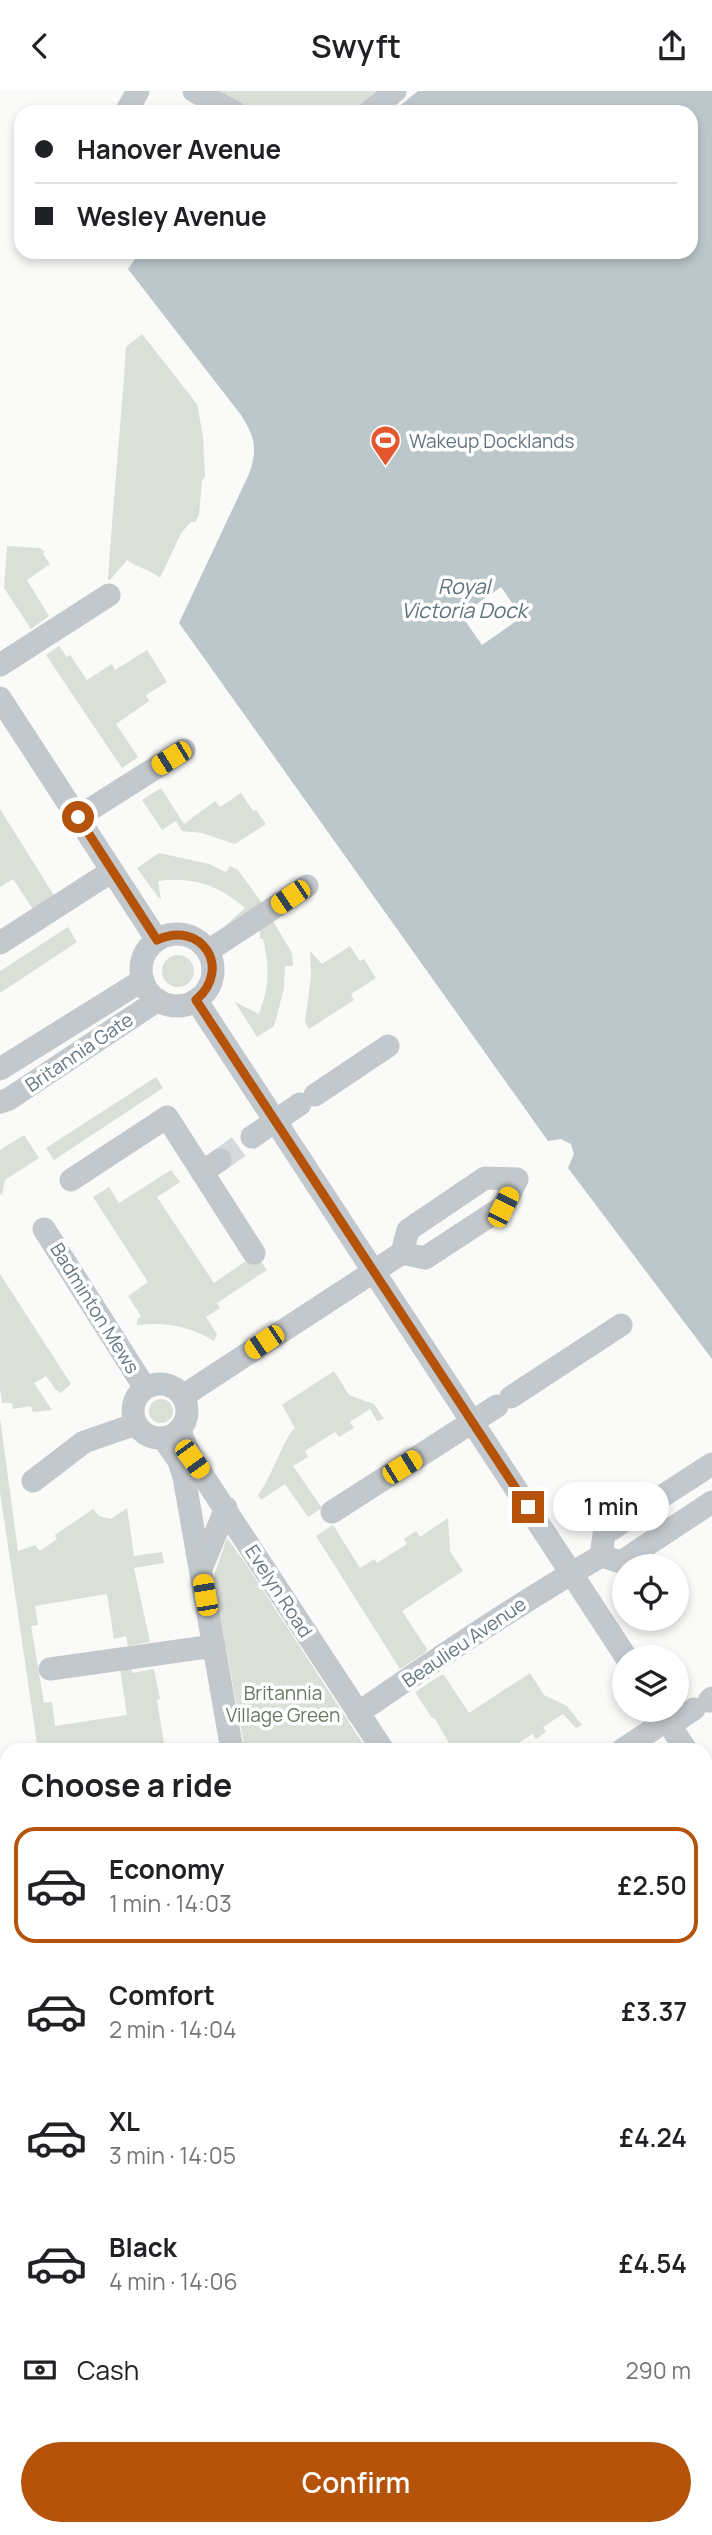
<!DOCTYPE html>
<meta charset="utf-8">
<style>
body{margin:0;font-family:Manrope,sans-serif;background:#f2f2f2;color:#202124;height:100vh;display:flex;flex-direction:column;font-size:26px;white-space:nowrap}
*{box-sizing:border-box;margin:0}
p{font-size:23px;color:#757577}
.icon{flex:none;width:38px;height:38px;fill:none;stroke:currentColor;stroke-width:2;stroke-linecap:round;stroke-linejoin:round}
.map{position:relative;flex:1;overflow:hidden}
.drawer{position:absolute;left:0px;top:1652px;width:712px;height:793px;display:flex;flex-direction:column;background:#fff;border-radius:21px 21px 0 0;box-shadow:0 4px 10px #0003}
.drawer>*{flex:none}
.top-card{position:absolute;left:14px;top:14px;width:684px;height:154px;border-radius:21px;box-shadow:0 4px 10px #0003;display:grid;align-content:center;height:154px;padding:0 21px;background:#fff}
.fabs{position:absolute;left:612px;top:1463px;display:grid;gap:14px}
.fabs a{display:grid;place-items:center;width:77px;height:77px;border-radius:50%;background:#fff;box-shadow:0 4px 10px #0003;font-size:35px}
.end{position:absolute;width:32px;height:32px;margin:-16px;border:9px solid #b45309;background:#fff;box-shadow:0 0 0 4px #fff}
.from{border-radius:50%}
.bubble{position:absolute;height:49px;border-radius:24px;background:#fff;box-shadow:0 4px 10px #0003;font-size:23px;font-weight:600;line-height:49px;text-align:center}
.car{position:absolute;width:21px;height:42px;margin:-21px -10px;border-radius:9px;box-shadow:0 0 5px 2px #0007;background:linear-gradient(#f5c518 24%,#345 0 40%,#f5c518 0 76%,#345 0 86%,#f5c518 0)}
.top-card b{display:flex;align-items:center;gap:24px;height:66px;font-size:26px}
.top-card b+b{border-top:2px solid #e0e0e0}
.top-card i{width:18px;height:18px;background:#202124}
ul{padding:0;list-style:none}
li{display:flex;align-items:center;gap:21px;height:116px;margin:0 14px 10px;padding:0 7px;border:4px solid transparent;border-radius:21px}
li div{flex:1}
li b{display:block;font-size:26px}
li em{font-style:normal;font-weight:600}
li.on{border-color:#b45309}
li>.icon{width:63px;height:63px;stroke-width:1.5}
h2{padding:0 21px;font-size:32px;line-height:84px}
.pay{display:flex;align-items:center;gap:18px;height:77px;padding:0 21px;font-size:26px}
.pay p{margin-inline-start:auto}
.action{display:flex;gap:14px;margin-top:auto;padding:14px 21px}
.action a{flex:1;height:80px;border-radius:42px;background:#b45309;color:#fff;font-size:28px;font-weight:600;line-height:80px;text-align:center}
header{display:flex;justify-content:space-between;align-items:center;height:91px;padding:0 21px;background:#fff;font-size:32px;font-weight:600}
.map>svg:first-child{display:block}
.green{fill:#dadfd7}
.water{fill:#bbc7cb}
.pier{fill:#fafaf8}
.lines{fill:none;stroke-linecap:round;stroke-linejoin:round}
.street-tunnel{stroke:#d5d9db;stroke-width:23;stroke-dasharray:23 11;stroke-linecap:butt}
.primary-casing{stroke:#b5babe;stroke-width:38}
.street{stroke:#c3c8cc;stroke-width:23}
.primary{stroke:#fff;stroke-width:35}
.tram{stroke:#a2aab0;stroke-width:2}
.route{stroke:#b45309;stroke-width:9}
.labels{text-anchor:middle;dominant-baseline:central;stroke-width:7;stroke-linejoin:round;paint-order:stroke}
.poi-label{font-size:19px;fill:#657683;stroke:#fff;text-anchor:start}
.street-label{font-size:19px;fill:#657683;stroke:#fff}
.park-label{font-size:19px;fill:#687a64;stroke:#fff}
.water-label{font-size:21px;font-style:italic;fill:#60757c;stroke:#fff}
</style>
<header><svg class="icon" aria-label="back" viewBox="0 0 24 24"><path d="M15 5l-7 7 7 7"/></svg>Swyft<svg class="icon" aria-label="share" viewBox="0 0 24 24"><path d="M12 15V3M7 8l5-5 5 5M5 13v7h14v-7"/></svg></header>
<div class="map">
<svg width="712" height="2444" viewBox="0 0 712 2444">
<rect width="100%" height="100%" fill="#fafaf8"/>
<g class="green">
<path d="M219,0H376L351,21H259Z"/>
<path d="M142,243L197,313L203,345L205,386L202,389L199,424L195,431H191L181,442L160,487C149,478 138,477 127,469L110,489L108,488C113,411 121,334 126,256Z"/>
<path d="M7,455L40,457L45,461L43,463L50,473L27,489L49,525L31,538L4,497Z"/>
<path d="M59,555L67,566L70,564L87,589L112,573L115,579L147,559L167,591L146,604L149,610L116,633L138,666L122,677L46,564Z"/>
<path d="M161,697L184,733L215,710L220,716L241,702L253,720L256,719L266,733L235,753L202,742L182,740L176,730L162,739L142,709Z"/>
<path d="M0,718L55,806L34,820L13,788L0,796Z"/>
<path d="M159,762L209,773L226,781L230,775L238,779L262,812L226,834L245,817C219,794 192,785 158,790L161,808L158,806L137,777Z"/>
<path d="M273,830L292,862L293,875H285L284,897L274,935L257,946L235,911L259,923C269,897 270,875 263,848H260V838Z"/>
<path d="M68,836L77,851L0,902V880Z"/>
<path d="M350,855L360,870L364,868L376,887L351,903L354,909L309,938L305,931L311,886L310,860L322,873Z"/>
<circle cx="178" cy="880" r="16"/>
<path d="M156,986L163,997L54,1069L46,1057Z"/>
<path d="M24,1044L39,1067L5,1089L2,1104L0,1103V1059Z"/>
<path d="M171,1079L180,1091L157,1106L214,1192L256,1163L267,1179L217,1212L220,1217L206,1226L217,1243L214,1250C188,1235 167,1231 137,1234V1229L141,1225L128,1205L148,1191L93,1106L109,1096L119,1112Z"/>
<path d="M0,1183L71,1293L61,1302L56,1299L46,1285L34,1292L52,1319L33,1321L31,1315L13,1318L12,1312H2L0,1298Z"/>
<path d="M334,1280L349,1304L374,1313L384,1328L377,1330L370,1318L350,1331L354,1337L339,1346L335,1341L305,1360L308,1366L293,1375L322,1417L308,1426L285,1393L261,1409L258,1404C271,1388 285,1344 295,1337L282,1314Z"/>
<circle cx="161" cy="1320" r="12"/>
<path d="M0,1327L18,1460L35,1454L40,1460L57,1448L55,1444L93,1418L99,1425L111,1428L127,1417L134,1465L162,1461L164,1472L134,1477L150,1551L128,1555L126,1545L114,1548L107,1503L35,1515L38,1534L31,1535L44,1612L52,1611L55,1635L127,1624L120,1578L131,1576L132,1582L154,1578L160,1608L157,1609L165,1659H38L0,1401Z"/>
<path d="M448,1427L450,1460L463,1480L402,1520L427,1558L426,1561L400,1578L316,1445L333,1434L360,1477L374,1468L377,1472L407,1453L404,1448L416,1440L420,1446Z"/>
<path d="M227,1447L246,1473L367,1659H245L213,1487Z"/>
<path d="M530,1582L544,1604L567,1615L582,1634L576,1637L563,1623L543,1636L546,1641L536,1648L532,1643L508,1659H453L435,1628L432,1627L415,1601L441,1584H444L469,1622Z"/>
<path d="M705,1991L712,2001V2068L705,2072Z"/>
</g>
<path class="water" d="M418,0H712V1268L568,1077L574,1063L571,1053L561,1048L548,1050L179,532L249,383C258,358 255,346 241,324L128,178L140,161H691V21H392Z"/>
<path class="pier" d="M501,496L522,526L482,554L461,524Z"/>
<g class="lines">
<path class="street-tunnel" d="M220,1069L252,1046"/>
<defs>
<g id="primary">
<path d="M0,1697L7,1748"/>
<path d="M215,2438L217,2444"/>
</g>
</defs>
<use href="#primary" class="primary-casing"/>
<g class="street">
<path d="M194,0L235,21"/>
<path d="M126,21L138,0"/>
<path d="M369,21L395,0"/>
<path d="M0,574L109,504"/>
<path d="M0,607L157,849"/>
<path d="M78,726L184,659"/>
<circle cx="177" cy="879" r="36"/>
<path d="M0,852L112,780"/>
<path d="M208,860L307,795"/>
<path d="M196,909L626,1566"/>
<path d="M0,978L143,889"/>
<path d="M315,1004L388,955"/>
<path d="M0,1011L9,1008L158,909"/>
<path d="M252,1046L300,1013"/>
<path d="M202,1081L220,1069"/>
<path d="M71,1089L167,1026L254,1162"/>
<path d="M44,1138L145,1297"/>
<circle cx="160" cy="1320" r="27"/>
<path d="M183,1305L402,1162L425,1167L503,1116L517,1088L485,1087L408,1139L402,1162"/>
<path d="M511,1306L621,1234"/>
<path d="M179,1339L192,1368L383,1659"/>
<path d="M163,1347L179,1370L184,1386L232,1659"/>
<path d="M33,1390L84,1351L136,1333"/>
<path d="M332,1421L497,1315"/>
<path d="M601,1465L604,1443L712,1373"/>
<path d="M201,1478L226,1417"/>
<path d="M50,1578L214,1555"/>
<path d="M709,1610L712,1607"/>
<path d="M660,1619L686,1659"/>
<path d="M358,1622C438,1567 518,1513 601,1465L621,1471L712,1411"/>
<path d="M670,1634L694,1618"/>
<path d="M622,1659L667,1629"/>
<path d="M705,1688L712,1698"/>
<path d="M705,1827L712,1822"/>
<path d="M0,1912L7,1910"/>
<path d="M705,2104L712,2115"/>
<path d="M705,2147L712,2146"/>
<path d="M0,2217L7,2215"/>
<path d="M705,2284L712,2280"/>
<path d="M0,2429L7,2426"/>
<path d="M695,2438L699,2444"/>
<path d="M446,2444L456,2438"/>
</g>
<use href="#primary" class="primary"/>
<g class="tram">
<path d="M0,1970L7,1990"/>
<path d="M0,2005L7,2027"/>
<path d="M157,2438L160,2444"/>
<path d="M170,2438L173,2444"/>
</g>
</g>
<g class="lines">
<path class="route" d="M78,726L157,849C201,828 233,877 196,909L528,1416"/>
</g>
<defs>
<symbol id="stadium-pin" viewBox="-11 -11 22 30"><path d="M0 17L-7.5 6A9.5 9.5 0 1 1 7.5 6Z" fill="#e4572e" stroke="#fff"/><path d="M0-5a6.5 5 0 1 0 0 10a6.5 5 0 1 0 0-10ZM-3.5-1.8h7v3.6h-7Z" fill="#fff"/></symbol>
</defs>
<g fill-rule="evenodd">
<use href="#stadium-pin" x="368" y="332" width="35" height="47"/>
</g>
<g class="labels">
<g class="poi-label">
<text x="409" y="350">Wakeup Docklands</text>
</g>
<g class="street-label">
<text transform="translate(79 961) rotate(-34)">Britannia Gate</text>
<text transform="translate(95 1217) rotate(58)">Badminton Mews</text>
<text transform="translate(279 1500) rotate(57)">Evelyn Road</text>
<text transform="translate(464 1551) rotate(-34)">Beaulieu Avenue</text>
</g>
<g class="park-label">
<text x="283" y="1602">Britannia<tspan x="283" dy="22">Village Green</tspan></text>
</g>
<g class="water-label">
<text x="464" y="495">Royal<tspan x="464" dy="24">Victoria Dock</tspan></text>
</g>
</g>
</svg>
<div class="fabs">
<a><svg class="icon" aria-label="locate" viewBox="0 0 24 24"><circle cx="12" cy="12" r="6"/><path d="M12 2v4M12 18v4M2 12h4M18 12h4"/></svg></a>
<a><svg class="icon" aria-label="layers" viewBox="0 0 24 24"><path d="M12 4l9 5-9 5-9-5zM3 14l9 5 9-5"/></svg></a>
</div>
<i class="end from" style="left:78px;top:726px"></i>
<i class="end" style="left:528px;top:1416px"></i>
<div class="bubble" style="left:553px;top:1391px;width:116px">1 min</div>
<i class="car" style="left:171px;top:667px;rotate:238deg"></i>
<i class="car" style="left:290px;top:806px;rotate:236deg"></i>
<i class="car" style="left:503px;top:1116px;rotate:26deg"></i>
<i class="car" style="left:264px;top:1251px;rotate:236deg"></i>
<i class="car" style="left:192px;top:1368px;rotate:144deg"></i>
<i class="car" style="left:402px;top:1376px;rotate:58deg"></i>
<i class="car" style="left:205px;top:1504px;rotate:350deg"></i>
<div class="top-card">
<b><i class="from"></i>Hanover Avenue</b>
<b><i></i>Wesley Avenue</b>
</div>
<section class="drawer">
<h2>Choose a ride</h2>
<ul>
<li class="on"><svg class="icon" aria-label="car" viewBox="0 0 24 24"><path d="M5 17H2v-5l4-1 3-4h7l3 4 3 1v5h-3M9 17h6M6 11h13"/><circle cx="7" cy="17" r="2"/><circle cx="17" cy="17" r="2"/></svg><div><b>Economy</b><p>1 min · 14:03</p></div><em>£2.50</em></li>
<li><svg class="icon" aria-label="car" viewBox="0 0 24 24"><path d="M5 17H2v-5l4-1 3-4h7l3 4 3 1v5h-3M9 17h6M6 11h13"/><circle cx="7" cy="17" r="2"/><circle cx="17" cy="17" r="2"/></svg><div><b>Comfort</b><p>2 min · 14:04</p></div><em>£3.37</em></li>
<li><svg class="icon" aria-label="car" viewBox="0 0 24 24"><path d="M5 17H2v-5l4-1 3-4h7l3 4 3 1v5h-3M9 17h6M6 11h13"/><circle cx="7" cy="17" r="2"/><circle cx="17" cy="17" r="2"/></svg><div><b>XL</b><p>3 min · 14:05</p></div><em>£4.24</em></li>
<li><svg class="icon" aria-label="car" viewBox="0 0 24 24"><path d="M5 17H2v-5l4-1 3-4h7l3 4 3 1v5h-3M9 17h6M6 11h13"/><circle cx="7" cy="17" r="2"/><circle cx="17" cy="17" r="2"/></svg><div><b>Black</b><p>4 min · 14:06</p></div><em>£4.54</em></li>
</ul>
<div class="pay"><svg class="icon" aria-label="cash" viewBox="0 0 24 24"><path d="M3 7h18v10H3z"/><circle cx="12" cy="12" r="2"/></svg>Cash<p>290 m</p></div>
<div class="action"><a>Confirm</a></div>
</section>
</div>
